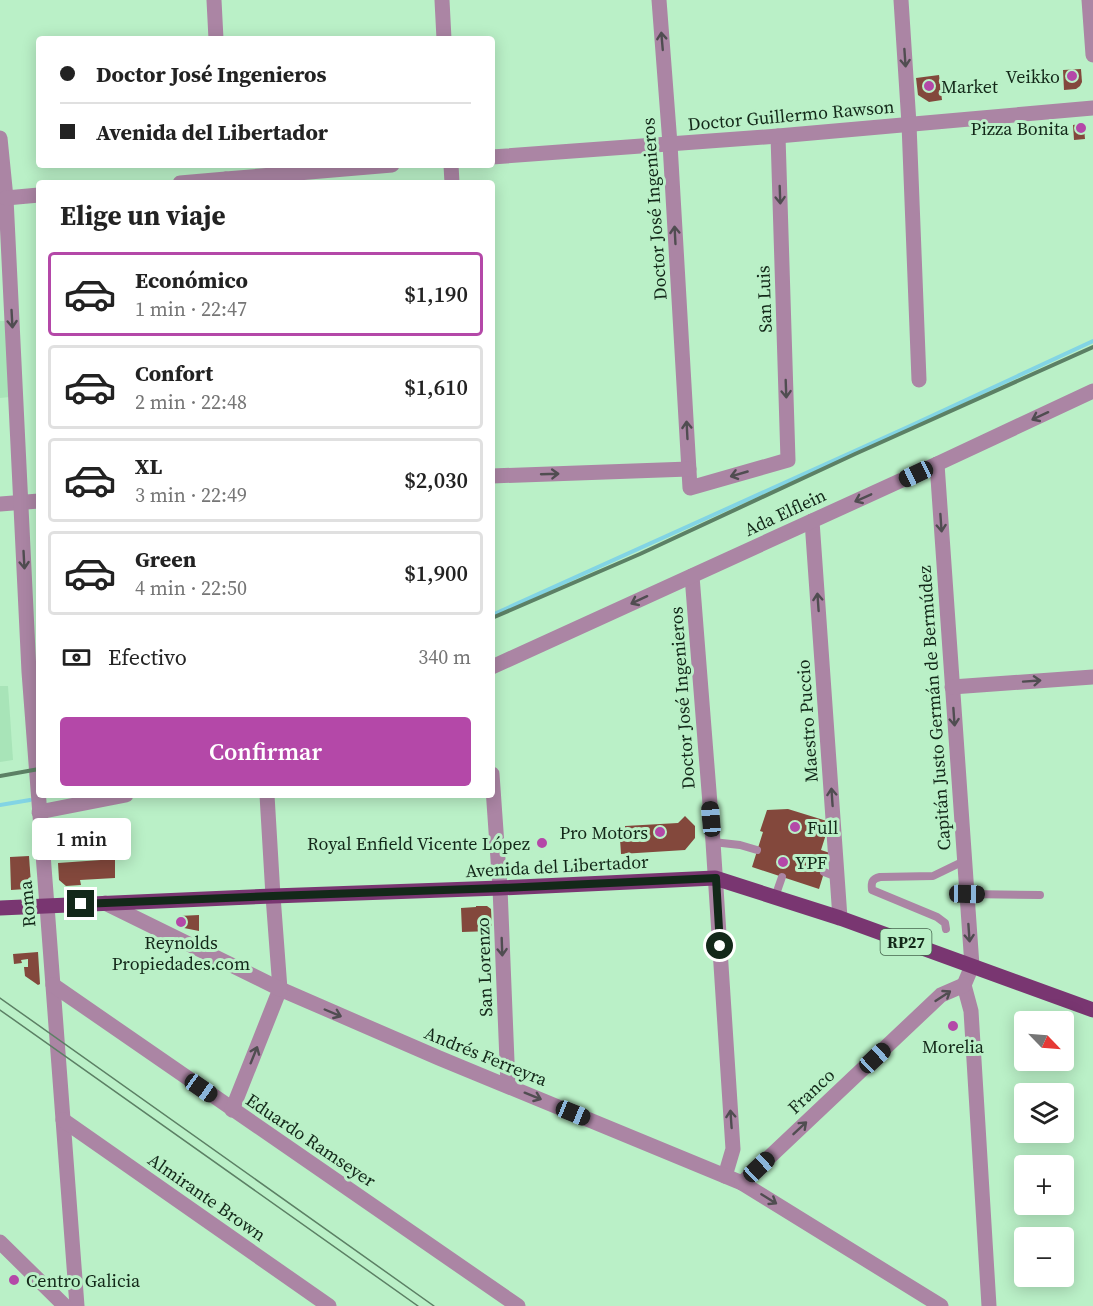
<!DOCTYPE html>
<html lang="es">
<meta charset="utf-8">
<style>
body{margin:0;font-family:"Source Serif 4",serif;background:#f6f6f6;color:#222;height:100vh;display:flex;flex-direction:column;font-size:22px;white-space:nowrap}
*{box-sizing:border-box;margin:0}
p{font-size:20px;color:#767676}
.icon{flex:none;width:33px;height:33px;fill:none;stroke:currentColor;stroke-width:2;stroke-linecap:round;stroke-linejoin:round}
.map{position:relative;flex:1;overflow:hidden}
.panel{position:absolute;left:36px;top:180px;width:459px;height:618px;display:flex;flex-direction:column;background:#fff;border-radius:6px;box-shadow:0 3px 15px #0003}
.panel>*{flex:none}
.guide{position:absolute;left:36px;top:36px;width:459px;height:132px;border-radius:6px;box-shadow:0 3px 15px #0003;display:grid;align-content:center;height:132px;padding:0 24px;background:#fff}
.needle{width:39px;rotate:115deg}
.tools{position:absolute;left:1014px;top:1011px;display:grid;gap:12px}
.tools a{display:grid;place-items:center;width:60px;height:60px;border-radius:6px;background:#fff;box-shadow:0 3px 15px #0003;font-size:30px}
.end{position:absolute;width:27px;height:27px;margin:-14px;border:8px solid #132819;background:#fff;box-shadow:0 0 0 3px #fff}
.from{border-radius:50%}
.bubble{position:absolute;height:42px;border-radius:6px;background:#fff;box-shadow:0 3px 15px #0003;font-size:20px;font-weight:600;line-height:42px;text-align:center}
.car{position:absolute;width:18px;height:36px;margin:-18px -9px;border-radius:8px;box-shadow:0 0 4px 2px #0007;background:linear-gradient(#222 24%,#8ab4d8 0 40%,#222 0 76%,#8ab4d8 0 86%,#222 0)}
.guide b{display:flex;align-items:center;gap:21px;height:57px;font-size:22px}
.guide b+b{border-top:2px solid #e0e0e0}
.guide i{width:15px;height:15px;background:#222}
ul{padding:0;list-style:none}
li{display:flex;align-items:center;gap:18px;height:84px;margin:0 12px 9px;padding:0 12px;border:3px solid #e0e0e0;border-radius:6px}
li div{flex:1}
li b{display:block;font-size:22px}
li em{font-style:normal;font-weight:600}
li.current{border-color:#b448a8}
li>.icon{width:54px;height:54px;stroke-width:1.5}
h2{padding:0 24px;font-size:27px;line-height:72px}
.pay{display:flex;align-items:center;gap:15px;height:66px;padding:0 24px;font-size:22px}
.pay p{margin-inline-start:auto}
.button{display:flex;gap:12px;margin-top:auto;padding:12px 24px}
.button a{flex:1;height:69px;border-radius:6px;background:#b448a8;color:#fff;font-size:24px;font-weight:600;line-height:69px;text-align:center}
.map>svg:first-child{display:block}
.built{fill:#a8e4b8}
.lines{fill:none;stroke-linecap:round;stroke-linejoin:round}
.stream{stroke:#82d4e4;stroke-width:4}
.building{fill:#83483c}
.service{stroke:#ab85a4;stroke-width:8}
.minor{stroke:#ab85a4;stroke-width:15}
.tertiary{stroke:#ab85a4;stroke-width:15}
.primary{stroke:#793671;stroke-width:15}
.tram{stroke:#5c8065;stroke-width:1.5}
.rail{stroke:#5c8065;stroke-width:4}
.oneway{stroke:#504d51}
.route{stroke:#132819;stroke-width:8}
.poi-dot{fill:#b448a8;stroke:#baf0c7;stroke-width:2}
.labels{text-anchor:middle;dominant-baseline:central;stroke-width:6;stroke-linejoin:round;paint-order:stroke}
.shield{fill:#baf0c7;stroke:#45644d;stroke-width:1.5}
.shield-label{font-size:16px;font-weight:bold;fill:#132819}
.poi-label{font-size:18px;fill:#132819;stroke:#baf0c7;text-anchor:end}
.street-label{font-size:18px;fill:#132819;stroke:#baf0c7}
</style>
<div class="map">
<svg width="1093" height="1306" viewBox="0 0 1093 1306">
<rect width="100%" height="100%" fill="#baf0c7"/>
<g class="built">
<path d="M0,321H5L10,397L0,398Z"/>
<path d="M0,686H8L13,760L0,762Z"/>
</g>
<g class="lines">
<g class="stream">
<path d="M492,615L910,426L1093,341"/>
<path d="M0,805L30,800"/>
</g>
</g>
<g class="building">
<path d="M1081,69L1082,82L1080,86L1076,89L1064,90L1063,70Z"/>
<path d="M939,75L942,100L929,102L918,95L916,78Z"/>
<path d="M1080,124L1084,128L1085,139L1074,140L1073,125Z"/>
<path d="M788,809L830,822L821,850L830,853L819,889L752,867L763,832L760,831L767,810Z"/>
<path d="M685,816L695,826V838L685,850L621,854L620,839L625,838V826L678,823Z"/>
<path d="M29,856L31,884L26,889L11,890L10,857Z"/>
<path d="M115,859V878L80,880L81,885L66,886L59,880L58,863Z"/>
<path d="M476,906H487L491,909L492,931L462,932L461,908L476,907Z"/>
<path d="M199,915V931L179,927V916Z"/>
<path d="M38,952L40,984L38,985L25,976L24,967H28V959L21,960L22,963L14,964L13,954Z"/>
</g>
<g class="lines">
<g class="service">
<path d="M713,842L740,845L757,850"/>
<path d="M824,872L837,877"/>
<path d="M967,894L1040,895"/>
<path d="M775,897L782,877"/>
<path d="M946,929L945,923L937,917L872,890C871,882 872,879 880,877L933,876L964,861"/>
</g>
<g class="minor">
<path d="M442,0L444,39"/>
<path d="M659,0L670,144L690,488L788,460L778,136"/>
<path d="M901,0L909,124L919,380"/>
<path d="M1089,0L1093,55"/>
<path d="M492,157L778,136L1093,108"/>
<path d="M451,165L452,183"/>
<path d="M226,179L392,165"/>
<path d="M937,464L972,966L964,985L971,1011L989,1306"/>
<path d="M492,476L689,469"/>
<path d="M0,504L39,501"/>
<path d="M812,521L840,918"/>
<path d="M692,576L713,842L733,1149L725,1176"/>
<path d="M492,667L937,464L1093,391"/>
<path d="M952,687L1093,677"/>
<path d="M492,774L500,888L508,1086"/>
<path d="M39,812L126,795"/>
<path d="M47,906L77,1306"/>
<path d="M53,985L518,1306"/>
<path d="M232,1110L280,989L439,1058L742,1183L941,1306"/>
<path d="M63,1120L329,1306"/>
<path d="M742,1183L941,995L964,985"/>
<path d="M0,1242L65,1306"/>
</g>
<g class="tertiary">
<path d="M214,0L216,39"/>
<path d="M0,138L6,198L29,672L47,906"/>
<path d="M180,183L226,179"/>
<path d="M6,198L39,195"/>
<path d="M267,795L273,896L280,989"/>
<path d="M105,903L280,989"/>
</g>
<path class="primary" d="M0,908L273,896L500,888L715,878L840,918L1093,1010"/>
<g class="tram">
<path d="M0,998L434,1306"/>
<path d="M0,1010L418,1306"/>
</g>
<g class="rail">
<path d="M492,618L640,554L855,454L1093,347"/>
<path d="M0,776L39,769"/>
</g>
</g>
<defs><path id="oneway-shaft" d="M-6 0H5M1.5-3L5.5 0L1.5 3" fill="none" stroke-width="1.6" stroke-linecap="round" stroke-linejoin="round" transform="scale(1.5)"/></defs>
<g class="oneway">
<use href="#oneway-shaft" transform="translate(662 41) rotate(-95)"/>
<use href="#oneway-shaft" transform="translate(905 58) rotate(86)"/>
<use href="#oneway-shaft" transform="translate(780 195) rotate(88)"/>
<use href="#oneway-shaft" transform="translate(675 235) rotate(-93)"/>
<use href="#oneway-shaft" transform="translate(12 319) rotate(87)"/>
<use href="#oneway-shaft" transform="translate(786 389) rotate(88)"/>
<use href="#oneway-shaft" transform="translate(1040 416) rotate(155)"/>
<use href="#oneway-shaft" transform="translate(687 430) rotate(-93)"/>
<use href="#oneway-shaft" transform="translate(550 474) rotate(-2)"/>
<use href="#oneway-shaft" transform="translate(739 474) rotate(164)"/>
<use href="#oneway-shaft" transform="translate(863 498) rotate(156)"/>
<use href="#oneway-shaft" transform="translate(941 523) rotate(86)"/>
<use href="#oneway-shaft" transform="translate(24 560) rotate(87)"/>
<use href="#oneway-shaft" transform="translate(639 600) rotate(155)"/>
<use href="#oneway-shaft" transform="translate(818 602) rotate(-94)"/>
<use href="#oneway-shaft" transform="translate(1032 681) rotate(-4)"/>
<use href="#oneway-shaft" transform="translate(954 717) rotate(86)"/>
<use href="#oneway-shaft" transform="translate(832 797) rotate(-94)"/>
<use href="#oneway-shaft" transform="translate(969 933) rotate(86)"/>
<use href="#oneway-shaft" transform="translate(502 947) rotate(88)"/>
<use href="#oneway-shaft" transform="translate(943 996) rotate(-33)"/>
<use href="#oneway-shaft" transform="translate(333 1013) rotate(23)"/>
<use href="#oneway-shaft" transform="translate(254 1055) rotate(-68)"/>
<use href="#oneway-shaft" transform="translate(533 1096) rotate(22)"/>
<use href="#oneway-shaft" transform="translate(731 1119) rotate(-94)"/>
<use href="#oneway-shaft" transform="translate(800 1128) rotate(-43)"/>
<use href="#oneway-shaft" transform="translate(769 1199) rotate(32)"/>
</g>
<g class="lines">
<path class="route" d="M81,904L273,896L500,888L716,878L720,946"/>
</g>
<g class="poi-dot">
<circle cx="1072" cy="76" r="6"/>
<circle cx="929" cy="86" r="6"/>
<circle cx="1081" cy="128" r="6"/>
<circle cx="795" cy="827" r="6"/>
<circle cx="660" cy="832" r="6"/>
<circle cx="542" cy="843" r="6"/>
<circle cx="783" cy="862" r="6"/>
<circle cx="181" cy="922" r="6"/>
<circle cx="953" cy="1026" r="6"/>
<circle cx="14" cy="1280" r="6"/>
</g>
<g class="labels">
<rect class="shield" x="880.5" y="929" width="51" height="26" rx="4.5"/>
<g class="shield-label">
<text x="906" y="942">RP27</text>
</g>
<g class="poi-label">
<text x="1060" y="76">Veikko</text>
<text x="941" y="86" text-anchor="start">Market</text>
<text x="1069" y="128">Pizza Bonita</text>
<text x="807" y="827" text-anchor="start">Full</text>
<text x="648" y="832">Pro Motors</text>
<text x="530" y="843">Royal Enfield Vicente López</text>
<text x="795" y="862" text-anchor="start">YPF</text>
<text x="181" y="942" text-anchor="middle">Reynolds<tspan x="181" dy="21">Propiedades.com</tspan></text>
<text x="953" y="1046" text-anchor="middle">Morelia</text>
<text x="26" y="1280" text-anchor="start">Centro Galicia</text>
</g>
<g class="street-label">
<text transform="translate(791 115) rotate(-5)">Doctor Guillermo Rawson</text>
<text transform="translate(654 209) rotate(-94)">Doctor José Ingenieros</text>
<text transform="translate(764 299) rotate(-92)">San Luis</text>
<text transform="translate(785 512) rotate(-25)">Ada Elflein</text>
<text transform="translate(682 698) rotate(-94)">Doctor José Ingenieros</text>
<text transform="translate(934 708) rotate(-94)">Capitán Justo Germán de Bermúdez</text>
<text transform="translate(807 721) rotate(-94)">Maestro Puccio</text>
<text transform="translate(557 866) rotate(-3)">Avenida del Libertador</text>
<text transform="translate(27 904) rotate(-95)">Roma</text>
<text transform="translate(484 967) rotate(-92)">San Lorenzo</text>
<text transform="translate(486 1056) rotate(22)">Andrés Ferreyra</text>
<text transform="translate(811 1091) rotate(-43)">Franco</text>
<text transform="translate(311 1140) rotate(34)">Eduardo Ramseyer</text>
<text transform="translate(207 1197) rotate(35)">Almirante Brown</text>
</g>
</g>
</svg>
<div class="tools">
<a><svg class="needle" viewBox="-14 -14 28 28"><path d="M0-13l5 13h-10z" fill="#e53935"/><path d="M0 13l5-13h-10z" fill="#767676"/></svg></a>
<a><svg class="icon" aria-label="layers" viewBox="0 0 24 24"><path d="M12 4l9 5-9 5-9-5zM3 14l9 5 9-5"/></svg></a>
<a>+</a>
<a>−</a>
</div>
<i class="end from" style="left:720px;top:946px"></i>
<i class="end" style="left:81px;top:904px"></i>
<div class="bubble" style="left:32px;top:818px;width:99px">1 min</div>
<i class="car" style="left:916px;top:474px;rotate:245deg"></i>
<i class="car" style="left:711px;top:819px;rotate:355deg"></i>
<i class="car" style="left:967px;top:894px;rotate:91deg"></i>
<i class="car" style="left:875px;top:1058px;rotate:47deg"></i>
<i class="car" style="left:201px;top:1088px;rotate:125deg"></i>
<i class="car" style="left:573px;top:1113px;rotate:112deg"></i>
<i class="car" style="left:759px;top:1167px;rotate:47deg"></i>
<div class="guide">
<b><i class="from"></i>Doctor José Ingenieros</b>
<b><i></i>Avenida del Libertador</b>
</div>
<section class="panel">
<h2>Elige un viaje</h2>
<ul>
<li class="current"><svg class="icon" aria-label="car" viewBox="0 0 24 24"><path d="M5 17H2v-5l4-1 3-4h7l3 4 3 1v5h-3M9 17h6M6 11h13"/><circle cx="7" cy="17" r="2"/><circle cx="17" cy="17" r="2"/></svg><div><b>Económico</b><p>1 min · 22:47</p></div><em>$1,190</em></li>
<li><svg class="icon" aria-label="car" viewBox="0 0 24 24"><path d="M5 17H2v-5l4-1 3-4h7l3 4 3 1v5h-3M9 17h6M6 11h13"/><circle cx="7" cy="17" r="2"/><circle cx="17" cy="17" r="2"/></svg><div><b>Confort</b><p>2 min · 22:48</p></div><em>$1,610</em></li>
<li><svg class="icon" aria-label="car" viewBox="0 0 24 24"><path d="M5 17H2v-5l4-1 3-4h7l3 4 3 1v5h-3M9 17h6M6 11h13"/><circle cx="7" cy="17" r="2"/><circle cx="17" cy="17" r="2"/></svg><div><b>XL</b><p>3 min · 22:49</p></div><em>$2,030</em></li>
<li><svg class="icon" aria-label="car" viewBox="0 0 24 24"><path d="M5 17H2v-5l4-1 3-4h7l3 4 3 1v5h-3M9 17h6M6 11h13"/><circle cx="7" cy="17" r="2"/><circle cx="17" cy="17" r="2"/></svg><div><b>Green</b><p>4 min · 22:50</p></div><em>$1,900</em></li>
</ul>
<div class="pay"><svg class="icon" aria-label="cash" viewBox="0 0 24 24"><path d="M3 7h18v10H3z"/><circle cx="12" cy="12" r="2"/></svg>Efectivo<p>340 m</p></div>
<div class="button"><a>Confirmar</a></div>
</section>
</div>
